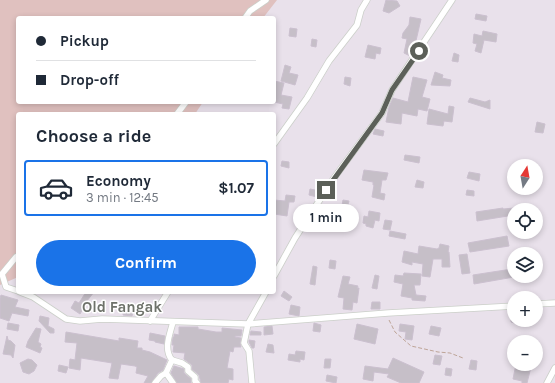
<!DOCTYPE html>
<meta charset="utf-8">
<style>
body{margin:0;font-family:Karla,sans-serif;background:#f6f6f7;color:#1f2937;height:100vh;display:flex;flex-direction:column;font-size:15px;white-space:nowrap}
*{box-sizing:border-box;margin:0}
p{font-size:13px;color:#747a83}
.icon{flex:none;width:22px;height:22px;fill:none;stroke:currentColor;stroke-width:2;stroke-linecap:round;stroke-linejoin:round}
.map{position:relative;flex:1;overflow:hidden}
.details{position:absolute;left:16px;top:112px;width:260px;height:182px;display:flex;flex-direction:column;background:#fff;border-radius:4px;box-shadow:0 2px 6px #0003}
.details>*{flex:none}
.banner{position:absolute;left:16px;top:16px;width:260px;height:88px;border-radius:4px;box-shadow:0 2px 6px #0003;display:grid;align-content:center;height:88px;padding:0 20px;background:#fff}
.needle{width:26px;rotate:11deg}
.fabs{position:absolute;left:507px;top:159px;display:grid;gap:8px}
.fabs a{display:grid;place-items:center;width:36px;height:36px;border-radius:50%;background:#fff;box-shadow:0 2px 6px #0003;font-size:20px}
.end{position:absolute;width:18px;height:18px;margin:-9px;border:5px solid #5c6059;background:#fff;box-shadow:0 0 0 2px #fff}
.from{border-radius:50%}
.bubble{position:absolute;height:28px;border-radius:14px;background:#fff;box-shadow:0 2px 6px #0003;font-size:13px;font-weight:700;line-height:28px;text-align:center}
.banner b{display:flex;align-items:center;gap:14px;height:38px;font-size:15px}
.banner b+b{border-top:1px solid #e0e1e3}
.banner i{width:10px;height:10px;background:#1f2937}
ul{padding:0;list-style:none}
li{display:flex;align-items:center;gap:12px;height:56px;margin:0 8px 6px;padding:0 12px;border:2px solid #e0e1e3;border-radius:4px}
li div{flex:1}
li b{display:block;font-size:15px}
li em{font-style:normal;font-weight:700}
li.active{border-color:#1a73e8}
li>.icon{width:36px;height:36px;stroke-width:1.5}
h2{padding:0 20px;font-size:18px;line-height:48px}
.button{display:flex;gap:8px;margin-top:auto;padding:8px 20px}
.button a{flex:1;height:46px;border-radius:24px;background:#1a73e8;color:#fff;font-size:16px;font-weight:700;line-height:46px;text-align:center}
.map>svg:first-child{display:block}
.green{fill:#e0c1bf}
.building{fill:#c6bfc8;stroke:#cbc0cf}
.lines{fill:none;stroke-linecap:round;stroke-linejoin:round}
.minor-casing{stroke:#cbcfc9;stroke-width:7}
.path{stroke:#bea598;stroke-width:1;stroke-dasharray:4 2;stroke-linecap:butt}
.minor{stroke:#fff;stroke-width:5.5}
.route{stroke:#5c6059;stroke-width:5}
.labels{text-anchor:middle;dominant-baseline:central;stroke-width:3;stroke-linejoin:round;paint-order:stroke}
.district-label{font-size:15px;font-weight:bold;fill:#6e726a;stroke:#fff}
</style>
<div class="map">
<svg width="555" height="383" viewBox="0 0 555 383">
<rect width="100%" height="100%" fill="#e9e1eb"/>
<path class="green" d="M0,0H277L263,18H18V102H203L195,114H18V277L0,285Z"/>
<g class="building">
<path d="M386,0L397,1L400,6L389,13L383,11Z"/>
<path d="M476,14L487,16L486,21L475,19Z"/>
<path d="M410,17L421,19L415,45L416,46L410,56L404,53L407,39L402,38L403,33L409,25Z"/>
<path d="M290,28L297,29L296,37L289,36Z"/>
<path d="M483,31L497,34L496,42L484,40L481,53L475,51L477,44L473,43L474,34L482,36Z"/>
<path d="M312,39L317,40L316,47L311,46Z"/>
<path d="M368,45L381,48L380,54L376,53L375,59L365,57Z"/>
<path d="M454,53L459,55L458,62L452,61Z"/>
<path d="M285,65L291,67L289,73L298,75L295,85L281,81Z"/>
<path d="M435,72L443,75L442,78L451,80L450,86L431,85Z"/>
<path d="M345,77L351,78L350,86L344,84Z"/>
<path d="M413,77L427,80L422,97L430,99L427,111L418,109L417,116L402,113L401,124L386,122L389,107L393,98L408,102Z"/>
<path d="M274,81L284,83L281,95L292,97L289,109L282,108L283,104L274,102Z"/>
<path d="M470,98L485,102L490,100V109L468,102Z"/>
<path d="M449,106L454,107L452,122L444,121L443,126L427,124L429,109L448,114Z"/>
<path d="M537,122L545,124L543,133L535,132Z"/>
<path d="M375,129L384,131L383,136L373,134Z"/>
<path d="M405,155L420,157L419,163L404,160Z"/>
<path d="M282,161L289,162V168L281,166Z"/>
<path d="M364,170L388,173L386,180H382L380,193L385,194L384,200L372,197L374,185H373V182L362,180Z"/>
<path d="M469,172L480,174L479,181L467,178Z"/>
<path d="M417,180L424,182L423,188L415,187Z"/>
<path d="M310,189L320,191L317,197L309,195Z"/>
<path d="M467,190L474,191V196L466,195Z"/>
<path d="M286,195L295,196L294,202H289L287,216L274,214V200L285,201Z"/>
<path d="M343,200L349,201L346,212L341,211Z"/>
<path d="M503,208V209L514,208V215L477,221L476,212Z"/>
<path d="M369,211L380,213L379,221L375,220L373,228L366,226V224L363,223L364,216L368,217Z"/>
<path d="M385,220L392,221L390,230L383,229Z"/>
<path d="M390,231L406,234L405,239L389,236Z"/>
<path d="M507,236L509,246L470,252L468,243Z"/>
<path d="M440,244L449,246L448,252H449L450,267H442V259H433L430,277L422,276L423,264L412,262V265L402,262L404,251L418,254L419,246L437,249L439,248Z"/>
<path d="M467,254L470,273L462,274L459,255Z"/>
<path d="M330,260L336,261L335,269L329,268Z"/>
<path d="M313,266L317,267L315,285L310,284Z"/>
<path d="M512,269L514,277L474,284L473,275Z"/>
<path d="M404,273L421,274L420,285H414L416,295L426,296L425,301L412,300V298L401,296L403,284L394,282L395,275L403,276Z"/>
<path d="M375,275L379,276L377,289L372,288Z"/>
<path d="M343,276L350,277L348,284L358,286L357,288H359L357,303L353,302L352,310L343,309L344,298L338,297Z"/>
<path d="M284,291L292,297L289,301L281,296Z"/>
<path d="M86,292H94L83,306L84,307L80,314L71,308L75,301L79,303Z"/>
<path d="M1,295L18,300L15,307L29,310L28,316L12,313L9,321L0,318V298Z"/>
<path d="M372,302H380V309H371Z"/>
<path d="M291,305L300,307L299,316L289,314Z"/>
<path d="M124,310L133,311L132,316L123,315Z"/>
<path d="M40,316L49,318L48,326L54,329V333H50L39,321Z"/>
<path d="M511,320H528L526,326L511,322Z"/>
<path d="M8,323L19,325L18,331L7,329Z"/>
<path d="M314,323L321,325L320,332L313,331Z"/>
<path d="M357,324L378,329L375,344L354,339Z"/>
<path d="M400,324L414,326L412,340L405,339L406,332L399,331Z"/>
<path d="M272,326L273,334L264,335V327Z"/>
<path d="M431,326L441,328L439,336L429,334Z"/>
<path d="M179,327H198V329L216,332H222V328L242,330L241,336H235V337L241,338L240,343L241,347H234L233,352L230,351L227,368L233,369V380L229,379L228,383H201L199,375L192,369V365L184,359L185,353L173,352L174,345H172L173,337H174V334L179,335Z"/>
<path d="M36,328L41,329L38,342L41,344L40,347L42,348L40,353L26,347L28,341Z"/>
<path d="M251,331L261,332V335H250Z"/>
<path d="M66,332L119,341V338L138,341L137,348H142V350L150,352L167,360L163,370L158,373L151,383H144L148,376L136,373L137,367L135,366L121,364L118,379L109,378L112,363L106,362L81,358L80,370L69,368L70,359L75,360L77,343L65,342Z"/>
<path d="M150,333L165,336L164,344L155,342V341L149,340Z"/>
<path d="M7,336L8,340L11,341L15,345L13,358L11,355L3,354Z"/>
<path d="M249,340L255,341L254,348H252L249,342Z"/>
<path d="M268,344L273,345L274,353L266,352Z"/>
<path d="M296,351L305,352L304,360L300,359V362L288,360L289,354L295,355Z"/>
<path d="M435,355L442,356L440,365L433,364Z"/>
<path d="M393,358L424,372L419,383H401L387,377L389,374L374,372L373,381L363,379L365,366L388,369Z"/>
<path d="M28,359L32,360L37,365L34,371L29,374L23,372L20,363Z"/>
<path d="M325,359H331L330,368H324Z"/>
<path d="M471,360L477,361L476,370L469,369Z"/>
<path d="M516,364L531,367L527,383H522V381L513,379Z"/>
<path d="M59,365L68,367L66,373L58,371Z"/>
<path d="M174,366L184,369V373L191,379V383H177L171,373Z"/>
<path d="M446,368L452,369L451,376L445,375Z"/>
<path d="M327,375L337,377L336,383L326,381Z"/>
</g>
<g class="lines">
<defs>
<g id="minor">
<path d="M245,18L250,11L266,0"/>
<path d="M177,114L186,102"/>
<path d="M274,144L307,98L329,61L357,25L361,10L367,0"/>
<path d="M18,256L16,257L2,274L6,287L18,291"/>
<path d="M274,276L295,238L334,178L382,113L392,90L452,0"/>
<path d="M20,292L33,297L66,319L80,321L102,319L248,324L388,313L514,306"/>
<path d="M536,304L555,303"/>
<path d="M150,321L168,292"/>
<path d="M172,360L182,363L188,367V371L195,377V381L197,383"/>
<path d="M166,373L173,383"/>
<path d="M155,383L161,376L166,373L172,360C163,349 170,334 173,322"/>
<path d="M252,383L249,351L244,343L248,324L266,292"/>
<path d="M547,383L555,368"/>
</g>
</defs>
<use href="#minor" class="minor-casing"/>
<path class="path" d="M389,320L395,332L411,346L438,352L450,353L463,358"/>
<use href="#minor" class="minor"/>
</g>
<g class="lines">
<path class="route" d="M326,190L382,113L392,90L419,51"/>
</g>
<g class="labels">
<g class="district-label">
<text x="122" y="307">Old Fangak</text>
</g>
</g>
</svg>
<div class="fabs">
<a><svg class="needle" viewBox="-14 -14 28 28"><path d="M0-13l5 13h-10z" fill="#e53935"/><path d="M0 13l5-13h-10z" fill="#747a83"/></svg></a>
<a><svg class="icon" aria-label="locate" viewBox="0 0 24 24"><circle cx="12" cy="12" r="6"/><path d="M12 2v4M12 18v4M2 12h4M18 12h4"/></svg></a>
<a><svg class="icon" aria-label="layers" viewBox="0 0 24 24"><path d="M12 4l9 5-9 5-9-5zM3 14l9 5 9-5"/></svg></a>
<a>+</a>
<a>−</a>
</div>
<i class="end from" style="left:419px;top:51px"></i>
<i class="end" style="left:326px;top:190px"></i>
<div class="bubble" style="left:293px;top:204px;width:66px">1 min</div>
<div class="banner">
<b><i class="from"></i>Pickup</b>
<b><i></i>Drop-off</b>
</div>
<section class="details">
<h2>Choose a ride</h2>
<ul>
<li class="active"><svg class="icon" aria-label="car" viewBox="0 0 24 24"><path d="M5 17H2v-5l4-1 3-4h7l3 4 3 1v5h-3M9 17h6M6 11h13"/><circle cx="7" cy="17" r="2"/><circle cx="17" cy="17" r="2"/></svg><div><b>Economy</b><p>3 min · 12:45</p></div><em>$1.07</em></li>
</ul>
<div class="button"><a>Confirm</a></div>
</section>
</div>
